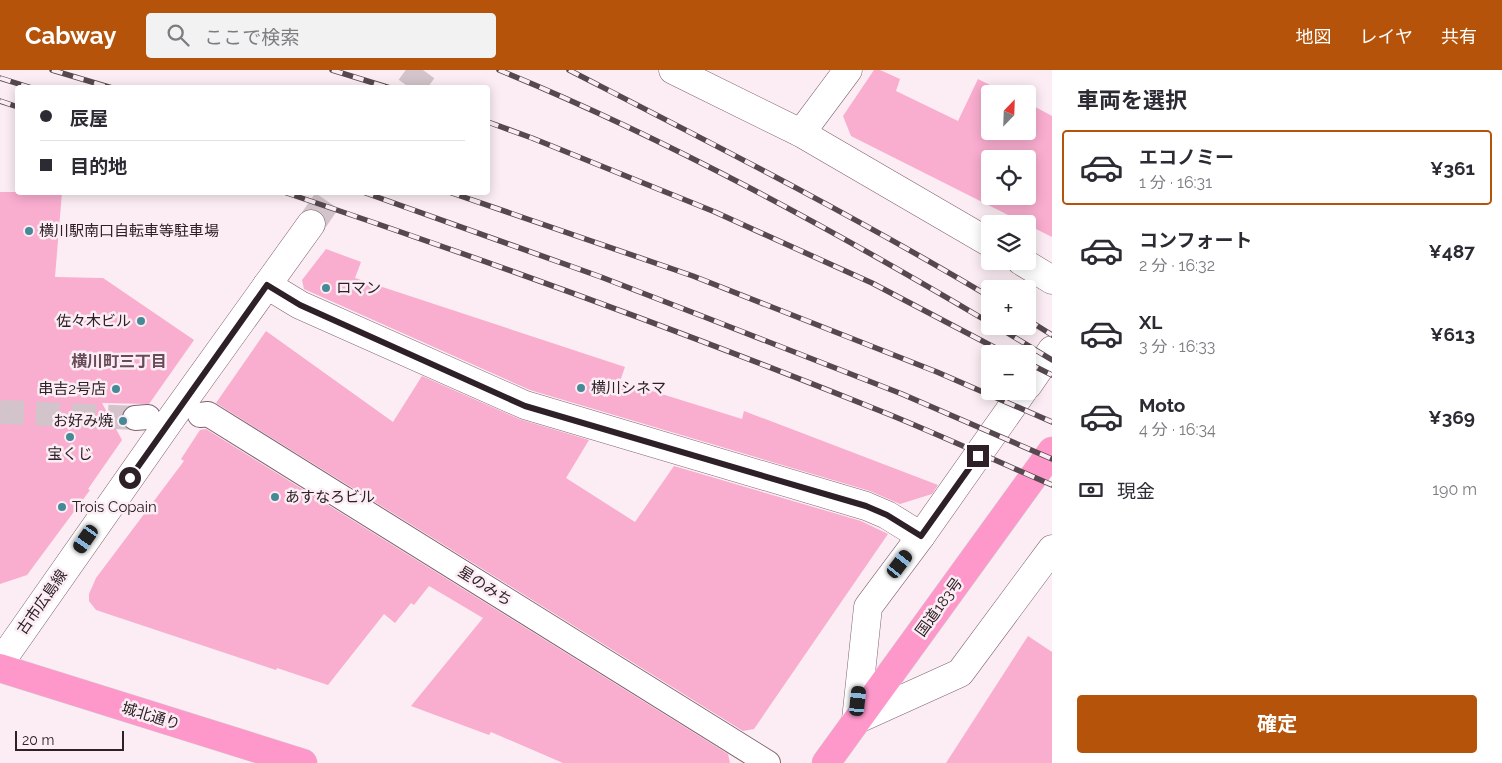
<!DOCTYPE html>
<html lang="ja">
<meta charset="utf-8">
<style>
body{margin:0;font-family:Raleway,"Noto Sans JP",sans-serif;background:#f2f2f3;color:#2b2b33;height:100vh;display:flex;flex-direction:column;font-size:19px;white-space:nowrap}
*{box-sizing:border-box;margin:0}
p{font-size:16px;color:#7c7c81}
.icon{flex:none;width:28px;height:28px;fill:none;stroke:currentColor;stroke-width:2;stroke-linecap:round;stroke-linejoin:round}
.map{position:relative;flex:1;overflow:hidden}
.drawer{display:flex;flex-direction:column;background:#fff;width:450px}
.drawer>*{flex:none}
.top-card{position:absolute;left:15px;top:15px;width:475px;height:110px;border-radius:5px;box-shadow:0 2px 12px #0003;display:grid;align-content:center;height:110px;padding:0 25px;background:#fff}
.needle{width:32px;rotate:23deg}
.fabs{position:absolute;left:981px;top:15px;display:grid;gap:10px}
.fabs a{display:grid;place-items:center;width:55px;height:55px;border-radius:5px;background:#fff;box-shadow:0 2px 12px #0003;font-size:25px}
.scale{position:absolute;left:15px;bottom:12px;width:109px;box-sizing:border-box;padding-left:5px;border:2px solid #2d2026;border-top:0;font-size:14px;line-height:18px;white-space:nowrap;color:#2d2026;-webkit-text-stroke:4px #fbedf3;paint-order:stroke}
.end{position:absolute;width:22px;height:22px;margin:-11px;border:6px solid #2d2026;background:#fff;box-shadow:0 0 0 2px #fff}
.from{border-radius:50%}
.car{position:absolute;width:15px;height:30px;margin:-15px -8px;border-radius:6px;box-shadow:0 0 4px 1px #0007;background:linear-gradient(#222 24%,#8ab4d8 0 40%,#222 0 76%,#8ab4d8 0 86%,#222 0)}
.top-card b{display:flex;align-items:center;gap:18px;height:48px;font-size:19px}
.top-card b+b{border-top:1px solid #e1e1e2}
.top-card i{width:12px;height:12px;background:#2b2b33}
ul{padding:0;list-style:none}
li{display:flex;align-items:center;gap:15px;height:75px;margin:0 10px 8px;padding:0 15px;border:2px solid transparent;border-radius:5px}
li div{flex:1}
li b{display:block;font-size:19px}
li em{font-style:normal;font-weight:700}
li.current{border-color:#b45309}
li>.icon{width:45px;height:45px;stroke-width:1.5}
h2{padding:0 25px;font-size:22px;line-height:60px}
.pay{display:flex;align-items:center;gap:12px;height:55px;padding:0 25px;font-size:19px}
.pay p{margin-inline-start:auto}
.action{display:flex;gap:10px;margin-top:auto;padding:10px 25px}
.action a{flex:1;height:58px;border-radius:5px;background:#b45309;color:#fff;font-size:20px;font-weight:700;line-height:58px;text-align:center}
header{display:flex;align-items:center;gap:30px;box-sizing:border-box;height:70px;padding:0 25px;background:#b45309;color:#fff}
header strong{font-size:24px}
nav{display:flex;gap:28px;margin-inline-start:auto;font-size:18px}
.search{width:350px;height:45px;background:#f2f2f3;display:flex;align-items:center;gap:12px;box-sizing:border-box;padding:0 18px;border-radius:5px;color:#7c7c81;font-size:19px}
main{display:flex;flex:1;min-height:0}
.map>svg:first-child{display:block}
.building{fill:#f9adcf;fill-rule:evenodd}
.lines{fill:none;stroke-linecap:round;stroke-linejoin:round}
.pedestrian-tunnel{stroke:#d2c4ca;stroke-width:24;stroke-dasharray:24 12;stroke-linecap:butt}
.secondary-tunnel{stroke:#d2c4ca;stroke-width:28;stroke-dasharray:28 14;stroke-linecap:butt}
.pedestrian-casing{stroke:#80626f;stroke-width:26}
.minor-casing{stroke:#80626f;stroke-width:29}
.secondary-casing{stroke:#80626f;stroke-width:29}
.trunk-casing{stroke:#d1cecf;stroke-width:29}
.pedestrian{stroke:#fff;stroke-width:24}
.minor{stroke:#fff;stroke-width:28}
.secondary{stroke:#fff;stroke-width:28}
.trunk{stroke:#fe97ca;stroke-width:28}
.rail-casing{stroke:#55484e;stroke-width:5.5}
.rail{stroke:#fbedf3;stroke-width:4;stroke-dasharray:11;stroke-linecap:butt}
.route{stroke:#2d2026;stroke-width:6}
.poi-dot{fill:#458a96;stroke:#fbedf3;stroke-width:2}
.labels{text-anchor:middle;dominant-baseline:central;stroke-width:5;stroke-linejoin:round;paint-order:stroke}
.poi-label{font-size:15px;fill:#2d2026;stroke:#fbedf3;text-anchor:start}
.street-label{font-size:15px;fill:#2d2026;stroke:#fbedf3}
.neighbourhood-label{font-size:16px;font-weight:bold;fill:#684b58;stroke:#fbedf3}
</style>
<header>
<strong>Cabway</strong>
<div class="search"><svg class="icon" aria-label="search" viewBox="0 0 24 24"><circle cx="10" cy="10" r="6"/><path d="M15 15l6 6"/></svg>ここで検索</div>
<nav><a>地図</a><a>レイヤ</a><a>共有</a></nav>
</header>
<main>
<div class="map">
<svg width="1052" height="693" viewBox="0 0 1052 693">
<rect width="100%" height="100%" fill="#fbedf3"/>
<g class="building">
<path d="M874,0H880L900,9L896,21L958,51L978,9L1008,24H990V61H1028V33L1052,46V167L851,66L843,46ZM990,89H1028V126H990Z"/>
<path d="M0,122H62L55,207L103,208L194,270L149,334L102,333L122,370L88,419L90,420L27,505L0,514Z"/>
<path d="M326,179L361,192L355,208L625,297L620,311L742,349L744,341L938,415L932,424L900,434L870,421L530,320L304,219L302,210Z"/>
<path d="M266,261L393,352L422,306L519,349L589,370L566,408L635,452L674,396L861,451L888,464L754,659L743,661L216,333Z"/>
<path d="M206,359L728,684L730,693H563L491,662L489,665L411,636L483,548L429,516L414,535L411,533L395,553L384,544L328,615L277,598L276,600L96,540L89,531V524L96,508L184,391L181,389L200,360Z"/>
<path d="M1028,566L1052,582V693H946Z"/>
</g>
<g class="lines">
<path class="pedestrian-tunnel" d="M0,342L135,348"/>
<g class="secondary-tunnel">
<path d="M410,18L423,0"/>
<path d="M311,154L333,122"/>
</g>
<defs>
<g id="pedestrian">
<path d="M200,345L208,344L768,693"/>
<path d="M135,348L148,347"/>
</g>
<g id="minor">
<path d="M673,0L801,63L990,173"/>
<path d="M801,63L848,0"/>
<path d="M1021,191L1052,210"/>
<path d="M267,215L300,235L525,335L866,436L887,445L921,466"/>
<path d="M1028,315L1052,280"/>
<path d="M856,650L868,537L921,466L1023,321"/>
<path d="M856,650L960,603L1052,479"/>
</g>
<path id="secondary" d="M0,593L173,346L311,154"/>
<g id="trunk">
<path d="M0,598L303,693"/>
<path d="M826,693L1052,381"/>
</g>
</defs>
<use href="#pedestrian" class="pedestrian-casing"/>
<use href="#minor" class="minor-casing"/>
<use href="#secondary" class="secondary-casing"/>
<use href="#trunk" class="trunk-casing"/>
<use href="#pedestrian" class="pedestrian"/>
<use href="#minor" class="minor"/>
<use href="#secondary" class="secondary"/>
<use href="#trunk" class="trunk"/>
<defs>
<g id="rail">
<path d="M52,0L112,18"/>
<path d="M332,0L390,18"/>
<path d="M499,0C668,69 833,160 990,253"/>
<path d="M569,0C711,73 853,145 990,227"/>
<path d="M0,8L32,18"/>
<path d="M0,31L18,37"/>
<path d="M488,52L532,68L715,142L872,213L1007,284"/>
<path d="M284,122C489,191 692,265 893,346C946,368 999,392 1052,415"/>
<path d="M363,122L601,207L702,246L902,324L1052,389"/>
<path d="M449,122L693,206L937,302L1052,352"/>
<path d="M1028,250L1052,265"/>
<path d="M996,256L1052,290"/>
<path d="M1028,293L1052,305"/>
</g>
</defs>
<use href="#rail" class="rail-casing"/>
<use href="#rail" class="rail"/>
</g>
<g class="lines">
<path class="route" d="M130,408L267,215L300,235L525,336L866,436L887,445L921,466L978,386"/>
</g>
<g class="poi-dot">
<circle cx="29" cy="161" r="5"/>
<circle cx="326" cy="218" r="5"/>
<circle cx="141" cy="251" r="5"/>
<circle cx="581" cy="318" r="5"/>
<circle cx="116" cy="319" r="5"/>
<circle cx="123" cy="351" r="5"/>
<circle cx="70" cy="367" r="5"/>
<circle cx="275" cy="427" r="5"/>
<circle cx="62" cy="437" r="5"/>
</g>
<g class="labels">
<g class="poi-label">
<text x="39" y="161">横川駅南口自転車等駐車場</text>
<text x="336" y="218">ロマン</text>
<text x="131" y="251" text-anchor="end">佐々木ビル</text>
<text x="591" y="318">横川シネマ</text>
<text x="106" y="319" text-anchor="end">串吉2号店</text>
<text x="113" y="351" text-anchor="end">お好み焼</text>
<text x="70" y="384" text-anchor="middle">宝くじ</text>
<text x="285" y="427">あすなろビル</text>
<text x="72" y="437">Trois Copain</text>
</g>
<g class="street-label">
<text transform="translate(485 516) rotate(32)">星のみち</text>
<text transform="translate(42 532) rotate(-55)">古市広島線</text>
<text transform="translate(939 537) rotate(-54)">国道183号</text>
<text transform="translate(151 646) rotate(17)">城北通り</text>
</g>
<g class="neighbourhood-label">
<text x="119" y="291">横川町三丁目</text>
</g>
</g>
</svg>
<div class="fabs">
<a><svg class="needle" viewBox="-14 -14 28 28"><path d="M0-13l5 13h-10z" fill="#e53935"/><path d="M0 13l5-13h-10z" fill="#7c7c81"/></svg></a>
<a><svg class="icon" aria-label="locate" viewBox="0 0 24 24"><circle cx="12" cy="12" r="6"/><path d="M12 2v4M12 18v4M2 12h4M18 12h4"/></svg></a>
<a><svg class="icon" aria-label="layers" viewBox="0 0 24 24"><path d="M12 4l9 5-9 5-9-5zM3 14l9 5 9-5"/></svg></a>
<a>+</a>
<a>−</a>
</div>
<div class="scale">20 m</div>
<i class="end from" style="left:130px;top:408px"></i>
<i class="end" style="left:978px;top:386px"></i>
<i class="car" style="left:86px;top:469px;rotate:215deg"></i>
<i class="car" style="left:900px;top:494px;rotate:37deg"></i>
<i class="car" style="left:858px;top:631px;rotate:6deg"></i>
<div class="top-card">
<b><i class="from"></i>辰屋</b>
<b><i></i>目的地</b>
</div>
</div>
<section class="drawer">
<h2>車両を選択</h2>
<ul>
<li class="current"><svg class="icon" aria-label="car" viewBox="0 0 24 24"><path d="M5 17H2v-5l4-1 3-4h7l3 4 3 1v5h-3M9 17h6M6 11h13"/><circle cx="7" cy="17" r="2"/><circle cx="17" cy="17" r="2"/></svg><div><b>エコノミー</b><p>1 分 · 16:31</p></div><em>¥361</em></li>
<li><svg class="icon" aria-label="car" viewBox="0 0 24 24"><path d="M5 17H2v-5l4-1 3-4h7l3 4 3 1v5h-3M9 17h6M6 11h13"/><circle cx="7" cy="17" r="2"/><circle cx="17" cy="17" r="2"/></svg><div><b>コンフォート</b><p>2 分 · 16:32</p></div><em>¥487</em></li>
<li><svg class="icon" aria-label="car" viewBox="0 0 24 24"><path d="M5 17H2v-5l4-1 3-4h7l3 4 3 1v5h-3M9 17h6M6 11h13"/><circle cx="7" cy="17" r="2"/><circle cx="17" cy="17" r="2"/></svg><div><b>XL</b><p>3 分 · 16:33</p></div><em>¥613</em></li>
<li><svg class="icon" aria-label="car" viewBox="0 0 24 24"><path d="M5 17H2v-5l4-1 3-4h7l3 4 3 1v5h-3M9 17h6M6 11h13"/><circle cx="7" cy="17" r="2"/><circle cx="17" cy="17" r="2"/></svg><div><b>Moto</b><p>4 分 · 16:34</p></div><em>¥369</em></li>
</ul>
<div class="pay"><svg class="icon" aria-label="cash" viewBox="0 0 24 24"><path d="M3 7h18v10H3z"/><circle cx="12" cy="12" r="2"/></svg>現金<p>190 m</p></div>
<div class="action"><a>確定</a></div>
</section>
</main>
